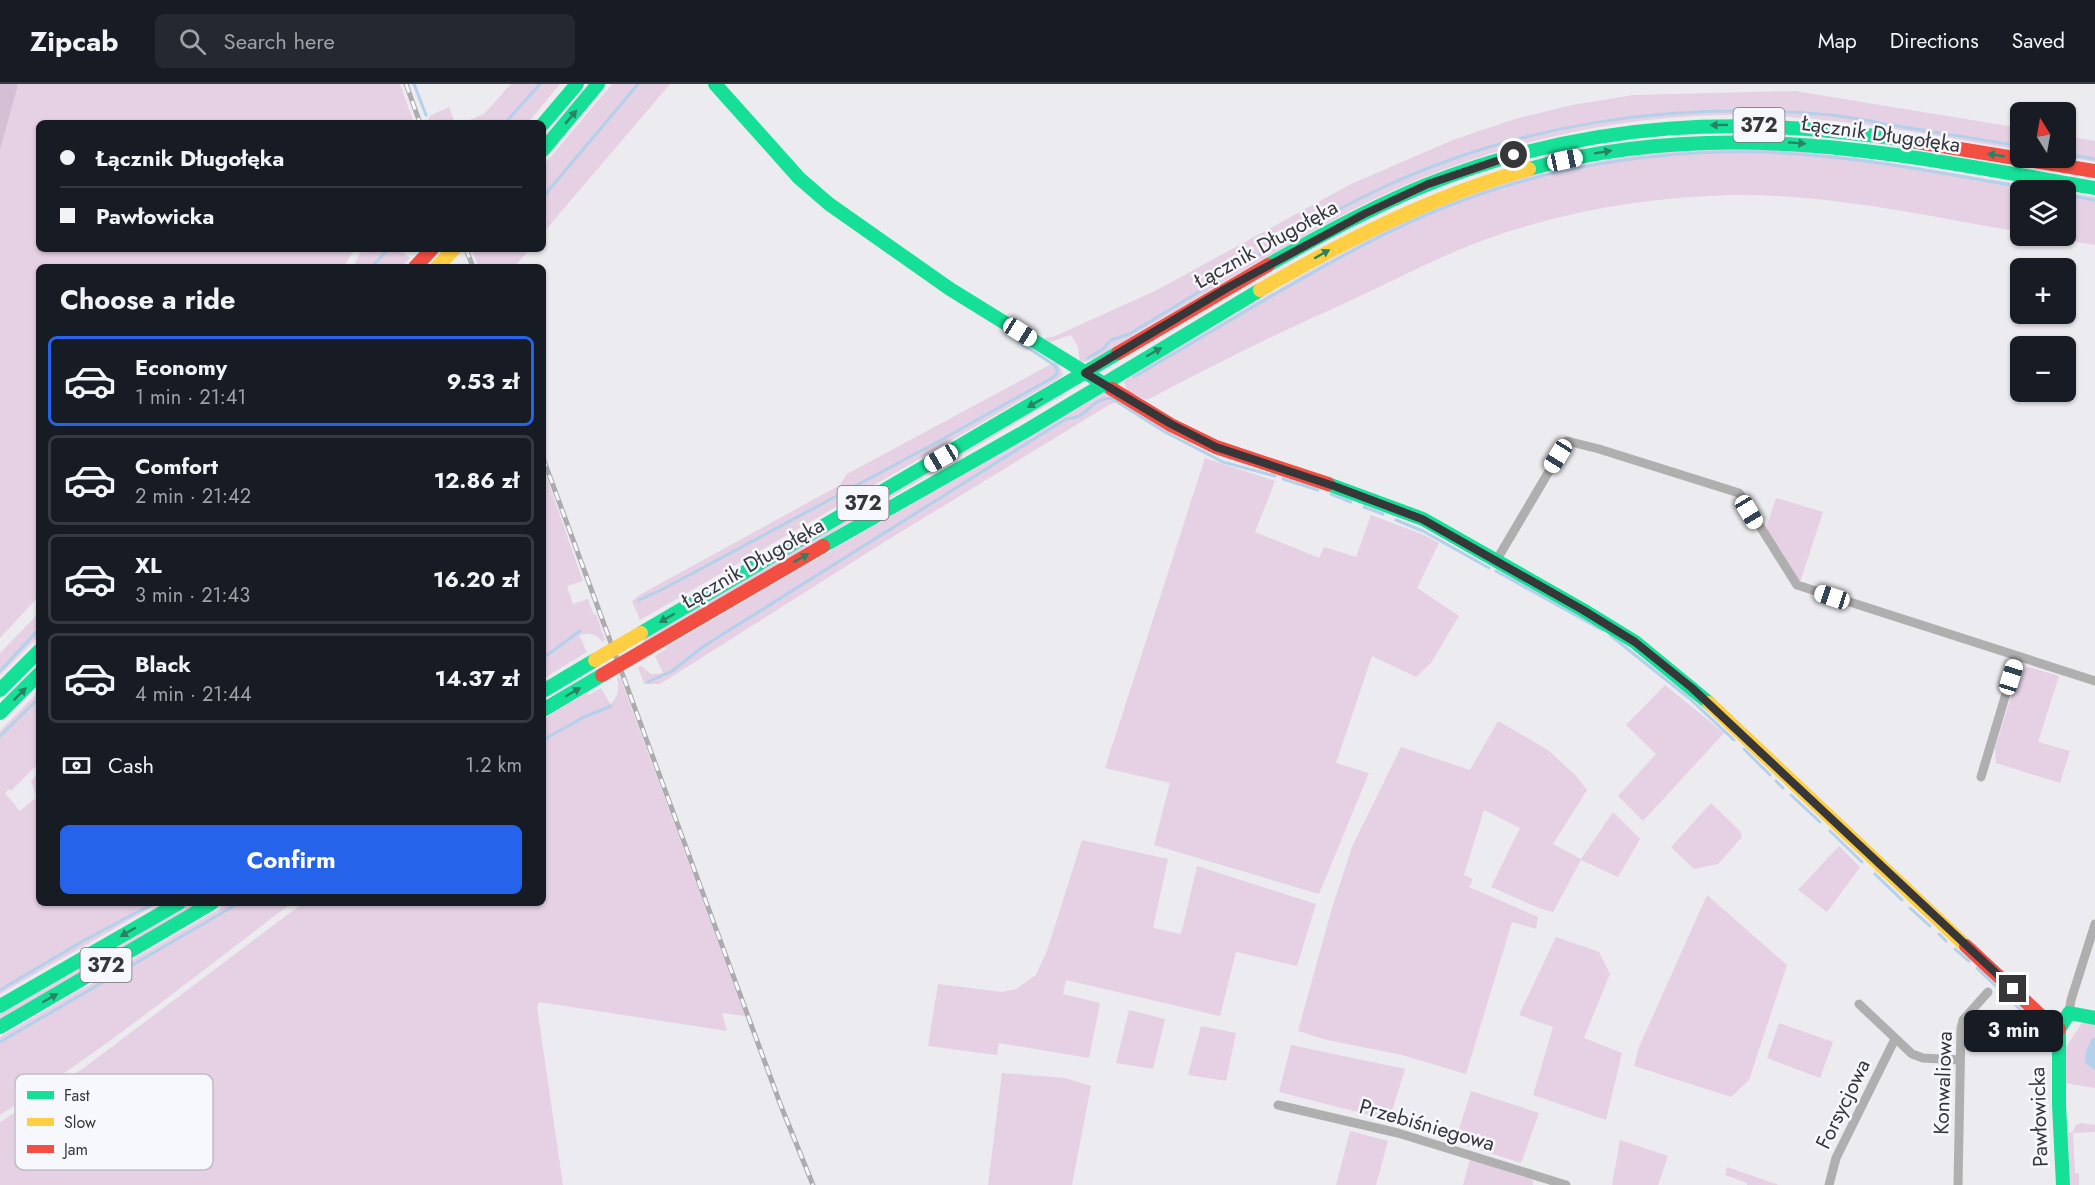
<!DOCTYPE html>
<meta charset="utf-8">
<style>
body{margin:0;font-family:Jost,sans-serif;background:#242831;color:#f1f3f6;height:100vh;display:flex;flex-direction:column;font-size:22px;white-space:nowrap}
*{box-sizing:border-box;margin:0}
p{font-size:20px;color:#9ea1a6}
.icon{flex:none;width:33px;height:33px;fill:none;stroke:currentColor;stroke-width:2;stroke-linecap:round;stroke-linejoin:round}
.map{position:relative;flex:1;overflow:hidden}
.details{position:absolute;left:36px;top:180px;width:510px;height:642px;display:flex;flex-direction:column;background:#171b24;border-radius:9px;box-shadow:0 2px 4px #0004}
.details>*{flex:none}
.guide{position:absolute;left:36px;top:36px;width:510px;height:132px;border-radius:9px;box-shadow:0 2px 4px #0004;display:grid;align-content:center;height:132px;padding:0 24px;background:#171b24}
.needle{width:39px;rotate:349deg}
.controls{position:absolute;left:2010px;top:18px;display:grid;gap:12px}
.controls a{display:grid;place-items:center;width:66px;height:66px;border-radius:9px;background:#171b24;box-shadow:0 2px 4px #0004;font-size:30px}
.end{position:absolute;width:27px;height:27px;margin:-14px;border:8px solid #37373a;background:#fff;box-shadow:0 0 0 3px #fff}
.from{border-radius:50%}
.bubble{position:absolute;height:42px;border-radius:9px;background:#171b24;box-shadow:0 2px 4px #0004;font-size:20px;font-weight:700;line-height:42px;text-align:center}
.car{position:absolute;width:18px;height:36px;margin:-18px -9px;border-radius:8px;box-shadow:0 0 4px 2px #0007;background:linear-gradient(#fff 24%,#345 0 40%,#fff 0 76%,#345 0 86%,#fff 0)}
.guide b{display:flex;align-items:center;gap:21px;height:57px;font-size:22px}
.guide b+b{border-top:2px solid #363941}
.guide i{width:15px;height:15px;background:#f1f3f6}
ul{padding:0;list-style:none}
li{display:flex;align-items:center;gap:18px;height:90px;margin:0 12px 9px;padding:0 12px;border:3px solid #363941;border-radius:9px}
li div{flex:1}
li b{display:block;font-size:22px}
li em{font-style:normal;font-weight:700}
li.current{border-color:#2563eb}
li>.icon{width:54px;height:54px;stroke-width:1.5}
h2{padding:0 24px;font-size:27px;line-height:72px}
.pay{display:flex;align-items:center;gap:15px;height:66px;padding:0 24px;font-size:22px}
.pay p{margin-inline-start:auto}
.button{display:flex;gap:12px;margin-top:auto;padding:12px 24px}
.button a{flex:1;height:69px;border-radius:9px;background:#2563eb;color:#fff;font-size:24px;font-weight:700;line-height:69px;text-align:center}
header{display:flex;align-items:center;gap:36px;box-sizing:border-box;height:84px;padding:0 30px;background:#171b24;border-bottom:2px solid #363941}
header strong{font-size:28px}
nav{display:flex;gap:33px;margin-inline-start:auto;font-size:21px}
.search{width:420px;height:54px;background:#242831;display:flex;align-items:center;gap:15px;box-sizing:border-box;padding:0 21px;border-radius:9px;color:#9ea1a6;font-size:22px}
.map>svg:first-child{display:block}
.green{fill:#e6d0e4}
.forest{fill:#d5bfd4}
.water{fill:#b3d1ea}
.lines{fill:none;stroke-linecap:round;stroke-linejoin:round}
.stream{stroke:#b3d1ea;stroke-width:3}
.street{stroke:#afafb0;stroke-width:9}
.fast{stroke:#16e098;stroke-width:14}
.slow{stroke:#ffcf43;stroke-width:14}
.jam{stroke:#f24e42;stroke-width:14}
.rail-casing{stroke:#acacaf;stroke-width:5}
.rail{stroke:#f7f7fe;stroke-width:3;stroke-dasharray:9;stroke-linecap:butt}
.slow-bridge{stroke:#ffcf43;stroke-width:14}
.jam-bridge{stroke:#f24e42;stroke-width:14}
.oneway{fill:#288364}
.route{stroke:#37373a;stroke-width:8}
.labels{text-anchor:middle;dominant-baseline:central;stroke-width:5;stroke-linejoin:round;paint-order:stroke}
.shield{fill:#f7f7fe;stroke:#717175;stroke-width:1.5}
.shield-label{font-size:20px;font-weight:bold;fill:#37373a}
.street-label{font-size:21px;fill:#37373a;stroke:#f7f7fe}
.key{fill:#f7f7fe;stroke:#bdbdc3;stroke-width:1.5}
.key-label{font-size:16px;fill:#37373a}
</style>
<header>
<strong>Zipcab</strong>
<div class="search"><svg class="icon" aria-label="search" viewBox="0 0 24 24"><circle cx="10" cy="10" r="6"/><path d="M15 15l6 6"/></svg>Search here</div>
<nav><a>Map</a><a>Directions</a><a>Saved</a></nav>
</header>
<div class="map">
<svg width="2095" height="1101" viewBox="0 0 2095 1101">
<rect width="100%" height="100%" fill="#ececf0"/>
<g class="green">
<path d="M17,0H400L414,39H39V165H355L343,183H39V512L0,554V66Z"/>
<path d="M511,0H560L528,39H462L484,30Z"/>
<path d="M612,0H670L543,149V82Z"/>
<path d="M1795,7L2020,44V66C1921,49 1820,29 1719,31C1621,33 1522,55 1432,90C1369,114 1311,148 1253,181C1202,211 1151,240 1101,271L1086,278H1080L1078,263L1071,251L1050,258L1044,254L1053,253L1157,206L1351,100L1453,56L1515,35L1572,21L1633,11Z"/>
<path d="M449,23L455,39H427L430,32Z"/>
<path d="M2066,52L2095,57V78L2066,73Z"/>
<path d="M1763,65C1861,70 1959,91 2056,106H2020V148C1926,132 1830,110 1733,111C1648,113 1563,127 1484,156C1435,174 1389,199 1341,221C1275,250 1211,282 1147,316L1127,307L1124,298L1130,291L1308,188L1379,149L1421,129L1468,111L1520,94L1611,75L1667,67Z"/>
<path d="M2066,108L2095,113V161L2040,152H2066Z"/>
<path d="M362,165H399L410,174L401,183H353Z"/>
<path d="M471,165H530L514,183H479Z"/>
<path d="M1057,277L1063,290L1058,295L640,536L632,517L641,510L840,401L847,390Z"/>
<path d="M1069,306L1066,310C926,392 786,476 645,559L643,554Z"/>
<path d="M1101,309H1107L1121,316L1109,321L886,457L660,600H644L638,583L641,582L651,590L663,589L655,572L666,565V563L1069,328C1080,326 1091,315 1101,309Z"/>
<path d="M1205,374L1275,397L1255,448L1319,474L1324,463L1356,473L1371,431L1424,451L1439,459L1417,504L1459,532L1431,579L1416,593L1372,572L1336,679L1369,689L1319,810L1154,761L1170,699L1105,684Z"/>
<path d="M543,383L583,497L567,502L573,520L588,515L594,531L596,530L605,556L602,558C597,549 588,549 579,551L587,568L543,595Z"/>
<path d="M1776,414L1823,428L1800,498L1766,444Z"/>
<path d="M39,529V552L0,591V569Z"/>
<path d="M2029,583L2059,592L2038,658L2070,667L2060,699L1996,679L1995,664L2019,587Z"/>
<path d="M620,593L745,932L722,929L727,947L539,918L537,923L563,1101H0V1038L85,983L303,819H543V636L586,609L589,611L601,604L610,620C618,614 620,604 617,594Z"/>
<path d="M1665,601L1724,649L1643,737L1618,712L1656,670L1626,641Z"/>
<path d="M39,607V679L11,707L9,705L5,709L20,727L33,716L37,715L31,697L39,689V819H159L0,910V647Z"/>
<path d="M1498,637L1548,666L1576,692L1587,706L1553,760L1581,775L1613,728L1640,755L1618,793L1581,776L1553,828L1539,824L1491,803L1520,744L1484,726L1464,791L1473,795L1469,803L1538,833L1536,845L1512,838L1466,990L1402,971L1327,956L1298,947L1332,824L1352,763L1401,663L1470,686Z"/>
<path d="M1711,719L1740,747L1742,753L1718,780L1694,785L1671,763Z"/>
<path d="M1082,756L1168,775L1153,844L1181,850L1197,782L1316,820L1297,882L1236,868L1220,932L1066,896L1063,910L1100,919L1089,974L999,959L997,971L928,962L938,900L1002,908L1016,905L1036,891L1047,867Z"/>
<path d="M1839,762L1860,783L1827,828L1798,806Z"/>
<path d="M1707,811L1787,881L1749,996L1731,1013L1634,982L1639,963Z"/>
<path d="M189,819H202L0,937V930Z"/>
<path d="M230,819H292C196,891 102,968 0,1031V953Z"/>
<path d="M1556,853L1599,868L1610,890L1584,954L1622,969L1606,1036L1533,1011L1553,943L1519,931Z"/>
<path d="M1129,926L1165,935L1153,985L1116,979Z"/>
<path d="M2084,936L2095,938V1004L2065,999L2066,963Z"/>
<path d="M1779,939L1833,958L1820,994L1767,974Z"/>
<path d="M1201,942L1236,949L1226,997L1188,991Z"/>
<path d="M1291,961L1405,985L1389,1036L1279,1008Z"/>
<path d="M1002,989L1065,994L1091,1002L1072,1101H988Z"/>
<path d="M1471,1007L1539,1029L1521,1079L1455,1058Z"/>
<path d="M2081,1039L2095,1041V1048L2073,1049L2075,1089H2079V1101H2069L2064,1049L2073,1048L2076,1041Z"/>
<path d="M1350,1047L1388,1057L1376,1101H1336Z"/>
<path d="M1620,1056L1668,1072L1658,1101H1612Z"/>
<path d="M1470,1075L1533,1096V1101H1463Z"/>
<path d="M1727,1083L1779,1101H1747V1099L1725,1091Z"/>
</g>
<path class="forest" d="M0,0H17V4L0,66Z"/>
<path class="water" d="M2092,954H2095V986L2085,979L2086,968Z"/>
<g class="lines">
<g class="stream">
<path d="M414,0L426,31"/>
<path d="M505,39L540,0"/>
<path d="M2066,70L2095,75"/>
<path d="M2066,111L2095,116"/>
<path d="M543,113L638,0"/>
<path d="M372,183L388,165"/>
<path d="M1088,274L1103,265L1111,256L1129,250C1213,201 1295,144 1384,103C1520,40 1670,18 1819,30C1841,31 1863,36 1885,40C1930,47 1975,55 2020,62"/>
<path d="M1134,293C1181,265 1228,238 1275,210C1328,180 1381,149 1438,126C1540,84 1653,65 1763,68C1856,71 1948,91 2040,106"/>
<path d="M1283,395L1318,406"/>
<path d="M1331,410L1351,418"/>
<path d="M1364,423L1383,430"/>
<path d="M1396,436L1423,447L1489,484"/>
<path d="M1496,487L1602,546"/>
<path d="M639,516L665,504L943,355L1052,294L1057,290V285L1054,281L1018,257"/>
<path d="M1610,551L1689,614L1734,656"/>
<path d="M543,574L580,547"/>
<path d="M0,587L39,545"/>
<path d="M648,598L672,587L704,562L1066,335C1071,334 1076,334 1081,331C1091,324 1097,314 1111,314L1165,348L1223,378L1275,392"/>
<path d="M0,652L39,614"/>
<path d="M543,656L584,633L611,622"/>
<path d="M1744,665L1770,691"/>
<path d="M1776,697L1783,704"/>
<path d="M1791,711L1820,738"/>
<path d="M1830,747L1862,778"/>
<path d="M1875,790L1902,816"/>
<path d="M1910,824L1930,842"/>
<path d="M1939,850L1946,857"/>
<path d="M1955,865L1969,877"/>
<path d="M1977,884L2028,933"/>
<path d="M0,906L83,857L154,819"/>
<path d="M2038,943L2050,955"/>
<path d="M0,958L239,819"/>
</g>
<g class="street">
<path d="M1496,477L1567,357L1599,365L1739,409L1797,501L2095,597"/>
<path d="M1981,693L2017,573"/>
<path d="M1859,920L1912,970L1923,974L1960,976"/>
<path d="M2069,929L2071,916L2095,840"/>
<path d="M1278,1021L1398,1049L1566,1101"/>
<path d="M1829,1101L1836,1074L1895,955"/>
<path d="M1958,1101L1961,944L1963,936L1988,908"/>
</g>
<g class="fast">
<path d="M715,0L799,94L829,120L950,205L1112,305"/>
<path d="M543,40L577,0"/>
<path d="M543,66L598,0"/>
<path d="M1529,85C1725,31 1901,71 2095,104"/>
<path d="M1268,181C1319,152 1372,123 1426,101C1588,36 1746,30 1917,58"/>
<path d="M1328,400L1423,435L1583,526L1635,558L1709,619"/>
<path d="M823,462L1024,348L1260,206"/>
<path d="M641,549L1118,269"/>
<path d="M0,606L39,567"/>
<path d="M543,607L595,576"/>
<path d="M543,626L602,591"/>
<path d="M0,629L39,590"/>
<path d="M0,922L179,819"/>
<path d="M0,943L212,819"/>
<path d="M2059,945V1021L2063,1101"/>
<path d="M2059,945L2069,929L2095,934"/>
</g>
<g class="slow">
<path d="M437,183L454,165"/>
<path d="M1260,206C1346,156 1432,112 1529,85"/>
<path d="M1709,619L1966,862"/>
</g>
<g class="jam">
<path d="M1917,58L2095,87"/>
<path d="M415,183L432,165"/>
<path d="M1118,269L1268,181"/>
<path d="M1112,305L1171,341L1216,363L1328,400"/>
<path d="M648,564L823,462"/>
<path d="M1966,862L2040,931L2059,945"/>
</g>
<defs>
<g id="rail">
<path d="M406,0L420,39"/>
<path d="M466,165L473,183"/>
<path d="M543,374L781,1022L813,1101"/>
</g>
</defs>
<use href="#rail" class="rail-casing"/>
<use href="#rail" class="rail"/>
<path class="slow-bridge" d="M595,576L641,549"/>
<path class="jam-bridge" d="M602,591L648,564"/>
</g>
<defs><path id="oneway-solid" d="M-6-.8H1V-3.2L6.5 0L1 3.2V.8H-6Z" transform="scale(1.5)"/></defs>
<g class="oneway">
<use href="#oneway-solid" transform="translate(571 33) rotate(-50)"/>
<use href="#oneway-solid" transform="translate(1719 41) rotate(179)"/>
<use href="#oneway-solid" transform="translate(1797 59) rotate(4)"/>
<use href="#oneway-solid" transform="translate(1603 68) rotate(-9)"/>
<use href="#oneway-solid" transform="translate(1996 71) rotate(-171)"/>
<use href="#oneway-solid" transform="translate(1322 170) rotate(-30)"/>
<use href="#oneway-solid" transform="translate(1154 268) rotate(-30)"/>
<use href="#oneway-solid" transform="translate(1035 319) rotate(150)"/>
<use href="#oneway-solid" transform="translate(801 474) rotate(-30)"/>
<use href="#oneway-solid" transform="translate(667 534) rotate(150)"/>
<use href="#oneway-solid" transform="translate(573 608) rotate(-30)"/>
<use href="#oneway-solid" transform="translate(20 610) rotate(-45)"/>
<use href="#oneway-solid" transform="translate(128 848) rotate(150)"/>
<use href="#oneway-solid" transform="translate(50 914) rotate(-30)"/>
</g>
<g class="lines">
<path class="route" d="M1514,71L1428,100L1364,130L1227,204L1085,289L1171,340L1216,363L1334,402L1422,435L1583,526L1635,558L1692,604L2013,905"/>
</g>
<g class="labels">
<g class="shield">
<rect x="1733.5" y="24" width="51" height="34" rx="4.5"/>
<rect x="837.5" y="402" width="51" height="34" rx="4.5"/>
<rect x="80.5" y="864" width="51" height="34" rx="4.5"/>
</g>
<g class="shield-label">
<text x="1759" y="41">372</text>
<text x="863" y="419">372</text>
<text x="106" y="881">372</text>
</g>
<g class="street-label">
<text transform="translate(1881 50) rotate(8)">Łącznik Długołęka</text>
<text transform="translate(1266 160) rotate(-29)">Łącznik Długołęka</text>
<text transform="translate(753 479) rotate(-30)">Łącznik Długołęka</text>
<text transform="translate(1943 999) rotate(-88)">Konwaliowa</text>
<text transform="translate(1843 1020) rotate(-64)">Forsycjowa</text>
<text transform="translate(2039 1033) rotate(-92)">Pawłowicka</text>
<text transform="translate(1427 1041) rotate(16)">Przebiśniegowa</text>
</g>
</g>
<rect x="15" y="990" width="198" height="96" rx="9" class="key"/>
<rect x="27" y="1007" width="27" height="8" fill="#16e098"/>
<rect x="27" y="1034" width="27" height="8" fill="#ffcf43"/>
<rect x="27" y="1061" width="27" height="8" fill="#f24e42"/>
<g class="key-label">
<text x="64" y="1017">Fast</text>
<text x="64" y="1044">Slow</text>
<text x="64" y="1071">Jam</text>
</g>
</svg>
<div class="controls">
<a><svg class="needle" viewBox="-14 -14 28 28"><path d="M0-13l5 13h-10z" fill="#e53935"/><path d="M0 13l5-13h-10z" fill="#9ea1a6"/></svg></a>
<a><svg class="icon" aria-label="layers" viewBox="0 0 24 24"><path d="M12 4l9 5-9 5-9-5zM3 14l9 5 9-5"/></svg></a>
<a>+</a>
<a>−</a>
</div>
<i class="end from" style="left:1514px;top:71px"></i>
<i class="end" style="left:2013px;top:905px"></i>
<div class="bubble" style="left:1964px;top:926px;width:99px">3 min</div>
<i class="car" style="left:1565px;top:76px;rotate:78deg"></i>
<i class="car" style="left:1020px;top:248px;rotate:122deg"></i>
<i class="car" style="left:1558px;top:372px;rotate:212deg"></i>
<i class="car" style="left:941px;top:374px;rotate:240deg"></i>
<i class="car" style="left:1749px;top:428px;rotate:149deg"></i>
<i class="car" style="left:1832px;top:513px;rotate:288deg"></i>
<i class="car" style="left:2011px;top:593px;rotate:17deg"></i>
<div class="guide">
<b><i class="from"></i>Łącznik Długołęka</b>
<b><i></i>Pawłowicka</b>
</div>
<section class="details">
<h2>Choose a ride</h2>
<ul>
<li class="current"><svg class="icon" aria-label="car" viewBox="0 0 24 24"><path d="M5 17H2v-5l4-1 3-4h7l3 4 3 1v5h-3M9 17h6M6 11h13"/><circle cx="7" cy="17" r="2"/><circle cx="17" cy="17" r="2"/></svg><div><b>Economy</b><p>1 min · 21:41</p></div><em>9.53 zł</em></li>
<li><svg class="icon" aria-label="car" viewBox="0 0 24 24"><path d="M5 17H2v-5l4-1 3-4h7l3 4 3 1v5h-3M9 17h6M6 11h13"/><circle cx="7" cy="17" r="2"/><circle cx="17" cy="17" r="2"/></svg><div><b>Comfort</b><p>2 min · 21:42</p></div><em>12.86 zł</em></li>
<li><svg class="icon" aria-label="car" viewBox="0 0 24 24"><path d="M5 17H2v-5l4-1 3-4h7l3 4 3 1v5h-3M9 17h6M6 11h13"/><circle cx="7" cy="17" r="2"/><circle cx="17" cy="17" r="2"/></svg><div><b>XL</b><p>3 min · 21:43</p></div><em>16.20 zł</em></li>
<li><svg class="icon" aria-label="car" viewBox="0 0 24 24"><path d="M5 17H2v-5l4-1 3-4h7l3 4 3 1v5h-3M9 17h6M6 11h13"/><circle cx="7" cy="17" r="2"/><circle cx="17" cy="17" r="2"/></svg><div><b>Black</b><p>4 min · 21:44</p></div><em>14.37 zł</em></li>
</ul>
<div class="pay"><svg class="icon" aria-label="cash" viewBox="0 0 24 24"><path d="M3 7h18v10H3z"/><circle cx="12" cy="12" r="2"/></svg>Cash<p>1.2 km</p></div>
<div class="button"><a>Confirm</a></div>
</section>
</div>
